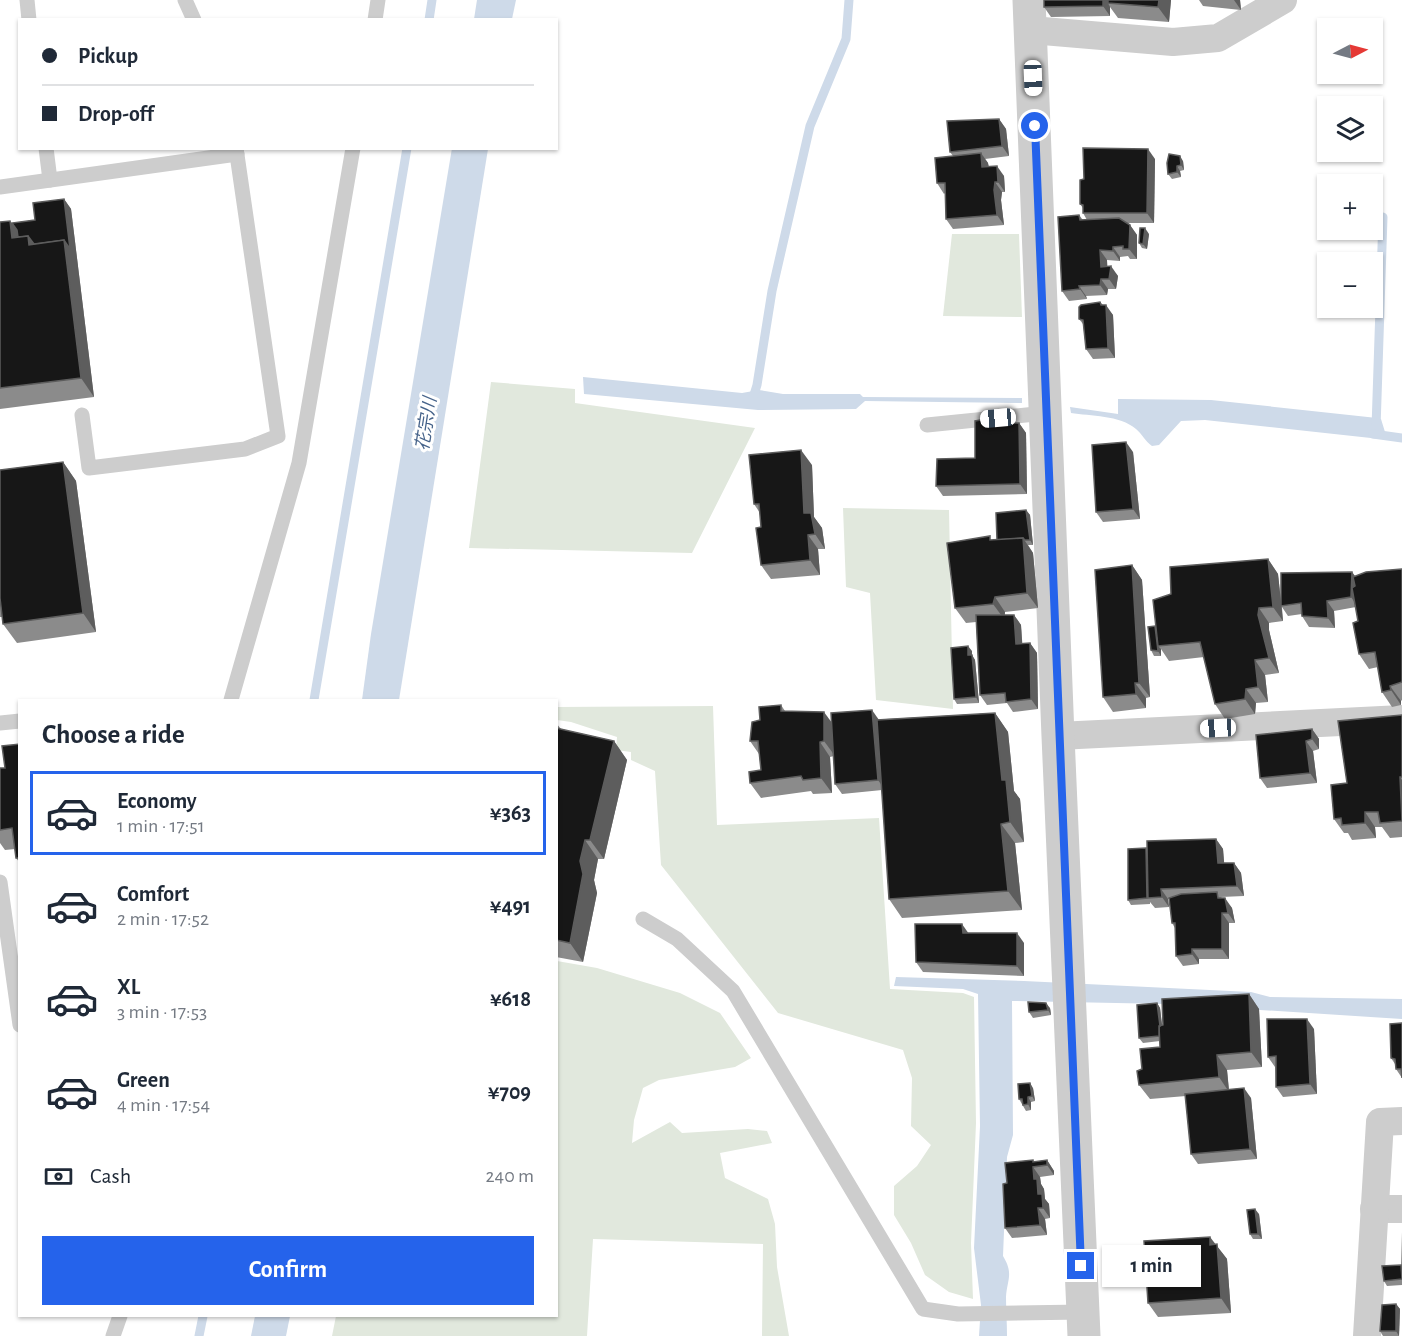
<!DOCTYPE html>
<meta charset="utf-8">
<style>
body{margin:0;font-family:"Alegreya Sans","Noto Sans JP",sans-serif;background:#f2f2f3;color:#1f2937;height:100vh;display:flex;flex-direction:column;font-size:22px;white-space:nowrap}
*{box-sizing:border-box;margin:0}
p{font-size:20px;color:#747a83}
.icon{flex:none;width:33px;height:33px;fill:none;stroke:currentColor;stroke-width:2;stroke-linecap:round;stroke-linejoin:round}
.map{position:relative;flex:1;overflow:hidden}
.drawer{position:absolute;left:18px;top:699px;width:540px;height:618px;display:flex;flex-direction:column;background:#fff;border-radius:0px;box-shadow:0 2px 4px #0004}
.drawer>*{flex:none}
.banner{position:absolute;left:18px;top:18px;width:540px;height:132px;border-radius:0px;box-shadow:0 2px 4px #0004;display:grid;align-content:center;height:132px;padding:0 24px;background:#fff}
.needle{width:39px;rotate:84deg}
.fabs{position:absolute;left:1317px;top:18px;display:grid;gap:12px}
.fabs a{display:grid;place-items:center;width:66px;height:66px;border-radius:0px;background:#fff;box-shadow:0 2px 4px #0004;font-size:30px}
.end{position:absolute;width:27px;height:27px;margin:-14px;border:8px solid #2563eb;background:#fff;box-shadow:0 0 0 3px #fff}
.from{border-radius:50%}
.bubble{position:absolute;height:42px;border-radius:0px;background:#fff;box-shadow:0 2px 4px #0004;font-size:20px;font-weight:700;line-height:42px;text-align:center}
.car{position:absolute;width:18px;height:36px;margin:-18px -9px;border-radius:8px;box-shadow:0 0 4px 2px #0007;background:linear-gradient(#fff 24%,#345 0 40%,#fff 0 76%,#345 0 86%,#fff 0)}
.banner b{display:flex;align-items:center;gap:21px;height:57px;font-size:22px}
.banner b+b{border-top:2px solid #e0e1e3}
.banner i{width:15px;height:15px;background:#1f2937}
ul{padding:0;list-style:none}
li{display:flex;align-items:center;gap:18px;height:84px;margin:0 12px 9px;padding:0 12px;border:3px solid transparent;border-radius:0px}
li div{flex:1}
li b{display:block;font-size:22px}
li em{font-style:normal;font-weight:700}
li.active{border-color:#2563eb}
li>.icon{width:54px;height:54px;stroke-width:1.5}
h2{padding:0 24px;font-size:27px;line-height:72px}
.pay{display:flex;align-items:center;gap:15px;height:66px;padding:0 24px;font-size:22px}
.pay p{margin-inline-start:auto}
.primary-button{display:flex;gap:12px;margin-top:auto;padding:12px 24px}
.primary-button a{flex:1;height:69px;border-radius:0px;background:#2563eb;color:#fff;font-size:24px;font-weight:700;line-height:69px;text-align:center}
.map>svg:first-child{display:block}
.green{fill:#e1e8dd}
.water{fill:#cedae9}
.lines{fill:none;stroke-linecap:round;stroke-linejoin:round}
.stream{stroke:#cedae9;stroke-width:9}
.service{stroke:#cdcdcd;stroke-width:15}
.minor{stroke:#cdcdcd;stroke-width:28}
.tertiary{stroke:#cdcdcd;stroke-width:33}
.wall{fill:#8b8b8b}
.shaded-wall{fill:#5d5d5d}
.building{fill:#171717;stroke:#5d5d5d;stroke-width:1.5}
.route{stroke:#2563eb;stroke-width:8}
.labels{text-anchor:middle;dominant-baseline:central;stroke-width:6;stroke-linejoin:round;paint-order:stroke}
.water-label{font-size:18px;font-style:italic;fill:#46638a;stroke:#fff}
</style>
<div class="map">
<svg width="1402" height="1336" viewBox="0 0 1402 1336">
<rect width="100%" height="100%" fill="#fff"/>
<g class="green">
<path d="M952,234H1019L1022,317L943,316Z"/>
<path d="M491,382L575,389V403L755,428L692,553L469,548Z"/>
<path d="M843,508L949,510L953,709L876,700L870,593L846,587Z"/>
<path d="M713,706L717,825L879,818L890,989L963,993L974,997L976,1123L971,1243L973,1299L949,1292L925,1275L911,1243L894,1215V1186L917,1166L931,1145L911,1126L912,1078L903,1050L778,1013L661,865L655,771L631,760V752L616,750L617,737L571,722L557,720L556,707Z"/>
<path d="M557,961L597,968L680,993L720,1013L751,1058L735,1067L659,1080L643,1088L634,1120L632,1143L670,1122L682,1133L748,1129L767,1131L772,1143L720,1153L725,1178L768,1199L775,1224L777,1267L789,1336H762L763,1244L593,1239L587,1336H332L336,1316H556Z"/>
</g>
<g class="water">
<path d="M477,0H516L512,19H474Z"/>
<path d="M452,148L488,149L399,700H362L371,634Z"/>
<path d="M583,377L742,393L759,390L783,394H860L863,397L1022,398V403L865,401L856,409L758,410L584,394Z"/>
<path d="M1118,399L1211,400L1377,418L1381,419L1385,432L1380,439L1205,420L1181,421L1159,445L1152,446C1145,441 1142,434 1136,429C1120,415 1090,416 1071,413L1070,407L1118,414Z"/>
<path d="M896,977L1024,981L1251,992L1270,997L1402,999V1019L1166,1004L1012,1001L1013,1135L1007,1157L1003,1256C1014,1274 1007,1280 1006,1297C1006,1310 1007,1323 1007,1336H979L981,1305L974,1248L980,1126L978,994L963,989L894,986Z"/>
<path d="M255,1316H290L286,1336H251Z"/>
</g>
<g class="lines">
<g class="stream">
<path d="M429,20L432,0"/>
<path d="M752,401L757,385L772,291L810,126L846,39L849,0"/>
<path d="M1376,428L1383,217"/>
<path d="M1373,434L1402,438"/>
<path d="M314,700L407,148"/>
<path d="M199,1336L203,1316"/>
</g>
<g class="service">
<path d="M27,0L29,20"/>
<path d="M185,0L194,20"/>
<path d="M375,20L378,0"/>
<path d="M46,148L50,180"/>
<path d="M0,187L237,154"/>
<path d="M82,415L89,468L245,449L278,436L236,148"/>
<path d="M927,425L1046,413"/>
<path d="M231,700L299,463L353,148"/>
<path d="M0,723L20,721"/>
<path d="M0,882L20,1025"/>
<path d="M643,919L677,939L733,991L923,1309L958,1314L1083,1312"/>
<path d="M113,1336L120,1316"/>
</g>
<g class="minor">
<path d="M1031,30L1173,42L1218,38L1283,0"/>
<path d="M1058,736L1402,719"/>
<path d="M1374,1209H1402"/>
<path d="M1367,1336L1380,1122L1402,1121"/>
</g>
<path class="tertiary" d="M1029,0L1058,736L1084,1336"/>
</g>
<g class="wall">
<path d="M1044,0H1171L1169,22L1118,18L1110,7V16L1051,17L1044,7Z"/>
<path d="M1199,0H1240L1241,10L1203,6Z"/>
<path d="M999,119L1006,129L1009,156L985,159L988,163L989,166L1004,176L1005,192H1002L1001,200L1004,225L953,229L946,219L945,193L944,194L937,183L953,156L950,152Z"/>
<path d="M1155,159L1154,223H1127L1130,225L1137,235V259H1130L1128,256L1120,257V261L1107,260V266L1118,276L1116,289H1108L1107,295L1086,296L1087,299L1069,301L1062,291L1079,215L1083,220H1087L1083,213V208L1080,204Z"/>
<path d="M1183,161L1184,170L1180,171L1181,177L1172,179L1168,174L1167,163Z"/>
<path d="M64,199L71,209L94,397L0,409V222L12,223L35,220Z"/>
<path d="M1149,234L1147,249L1142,248L1139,243Z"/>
<path d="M1100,302L1113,315L1115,358L1093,359L1086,349L1083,324L1079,319Z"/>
<path d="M1019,423L1026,433L1027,494L943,496L936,486L975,458L999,425Z"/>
<path d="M1133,452L1140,519L1103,522L1096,512Z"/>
<path d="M63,462L76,481L96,632L17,643L3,624L2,617H0V470Z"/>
<path d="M812,465L814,517L822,528L825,549H818L820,575L771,579L761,565V527L760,513L754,504Z"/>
<path d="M1026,510L1030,515L1033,545H1028L1033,553L1038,608L1005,612V615H1014L1021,625L1022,644L1030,643L1037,653L1038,709L1013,712L1007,703L987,705L980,695L976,622L966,623L955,608L993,540H997Z"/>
<path d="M1268,559L1278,574L1281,601L1352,572L1355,576L1402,569V700L1401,701V705L1392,707L1382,692L1378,667L1369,669L1359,654L1358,621L1356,607L1334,611L1335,628L1309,627L1302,616V614L1288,616L1282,607L1283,621L1269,623V630L1279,673L1265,675L1268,702L1256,703L1255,714L1225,719L1215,704L1204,657L1169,661L1161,649V656H1154L1151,650L1156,627L1171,594Z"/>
<path d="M1132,565L1142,580L1150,697L1146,698V708L1113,712L1103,697Z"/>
<path d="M972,651V655L975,660L979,703L957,704L954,699Z"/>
<path d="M781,705L785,711L831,722L995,713L1008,732L1014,791L1020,799L1024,842L1015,843L1022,910L902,918L889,899L882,790L842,794L835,784L834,756L830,757L832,793L813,794L811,791L761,798L750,783L761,770L759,754L750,741L760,720Z"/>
<path d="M1402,715V837L1390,838L1382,827H1375L1376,838L1352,840L1348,833H1344L1334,819L1347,783Z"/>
<path d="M556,723L561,729L614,741L627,760L604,859H598L594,880L597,893L583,962L556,957Z"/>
<path d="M1312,729L1319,739V749L1313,751L1317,783L1267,788L1260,778Z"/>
<path d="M20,744V863L16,858L15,849L5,850L0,843V768H5Z"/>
<path d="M1216,839L1223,849L1224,863H1234L1241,873L1244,896L1221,897L1232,908L1235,923H1229V959H1199V964L1183,966L1176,956L1175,928L1172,923L1170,899H1168L1169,907L1155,908L1150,902V904L1131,905L1128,900Z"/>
<path d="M968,933L1024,943V976L923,972L916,962Z"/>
<path d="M1249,994L1259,1009L1262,1067L1227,1070L1229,1089L1251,1098L1257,1159L1198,1164L1191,1154L1186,1096L1150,1099L1139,1085L1142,1069L1160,1047V1041L1143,1043L1139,1038L1157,1003L1160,1008L1162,1025Z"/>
<path d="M1050,1008L1051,1015L1033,1018L1029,1012Z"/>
<path d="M1402,1023V1078L1396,1069L1395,1064L1391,1058Z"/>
<path d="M1314,1029L1317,1094L1283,1097L1276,1087L1275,1067L1268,1057Z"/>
<path d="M1033,1088L1035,1101L1031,1102V1110L1026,1111L1019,1099Z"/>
<path d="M1033,1160L1034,1162L1047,1160L1054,1171V1175L1040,1177L1041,1184L1044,1189L1045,1199L1049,1204L1050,1218L1045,1219L1047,1235L1012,1238L1005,1228L1007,1183Z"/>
<path d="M1259,1214L1262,1239H1253L1250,1234Z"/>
<path d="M1402,1232V1285L1387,1286L1384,1281L1401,1265Z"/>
<path d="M1216,1245L1227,1259L1231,1313L1158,1317L1148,1303Z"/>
<path d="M1396,1304L1400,1309L1399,1336H1383L1380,1331Z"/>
</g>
<g class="shaded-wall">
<path d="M1103,0H1110L1108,3L1110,7V16L1103,6Z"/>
<path d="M1159,0H1171L1169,22L1158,7Z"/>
<path d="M1234,0H1240L1241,10Z"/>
<path d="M999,119L1006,129L1009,156L1002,146Z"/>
<path d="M1148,149L1155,159L1154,223L1147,213Z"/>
<path d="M981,153L988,163L989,177L982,167Z"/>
<path d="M1180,156L1183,161L1184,170L1181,165Z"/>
<path d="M997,166L1004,176L1005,192L998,182Z"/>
<path d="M1177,166L1180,171L1181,177L1177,172Z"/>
<path d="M995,182L1002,192L1001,200L1004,225L997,215L994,190Z"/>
<path d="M64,199L71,209L94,397L81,378L64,240Z"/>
<path d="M10,221L24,240L12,238Z"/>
<path d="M1130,225L1137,235V259L1129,249Z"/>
<path d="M1145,228L1149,234L1147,249L1143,244Z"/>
<path d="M28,236L40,253L29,245Z"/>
<path d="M1113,247L1120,257V261L1113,251Z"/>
<path d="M1100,250L1107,260L1108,277L1101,267Z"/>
<path d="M1111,266L1118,276L1116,289L1109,279Z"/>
<path d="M1101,279L1108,289L1107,295L1100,285Z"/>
<path d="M1079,286L1086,296L1087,299L1080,289Z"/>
<path d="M1100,302L1106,311V305L1113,315L1115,358L1108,348Z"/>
<path d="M1019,423L1026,433L1027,494L1020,484Z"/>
<path d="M1126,442L1133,452L1140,519L1133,509Z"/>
<path d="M801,450L812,465L814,517L822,528L825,549L815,534L804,513Z"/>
<path d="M63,462L76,481L96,632L83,613Z"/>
<path d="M1026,510L1030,515L1033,545L1030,540Z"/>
<path d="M808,535L818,549L820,575L810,560Z"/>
<path d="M1023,538L1033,553L1038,608L1027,593Z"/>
<path d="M1268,559L1278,574L1283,621L1273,607Z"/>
<path d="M1132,565L1142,580L1150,697L1139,683Z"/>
<path d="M1352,572L1359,582L1358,607L1351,597Z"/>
<path d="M995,597L1005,612L1004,619L993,604Z"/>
<path d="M1327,601L1334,611L1335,628L1328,618Z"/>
<path d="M1259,608L1269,623V630L1279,673L1269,658L1258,615Z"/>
<path d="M1014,615L1021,625L1023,654L1016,644Z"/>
<path d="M1155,626L1159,631L1158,646L1161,649V656L1158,651Z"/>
<path d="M1030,643L1037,653L1038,709L1031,699Z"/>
<path d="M968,646L972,651V655L975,660L979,703L976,697L968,655Z"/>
<path d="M1255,660L1265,675L1268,702L1258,687Z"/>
<path d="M1135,683L1146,698V708L1136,694Z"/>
<path d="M1390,686L1401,701V705L1391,690Z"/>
<path d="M1246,689L1256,703L1255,714L1245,699Z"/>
<path d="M872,710L879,720L885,790L878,780Z"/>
<path d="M824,712L835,727V756L824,741Z"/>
<path d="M995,713L1008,732L1014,791L1020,799L1024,842L1010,822L1002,780Z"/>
<path d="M1312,729L1319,739V749L1312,739Z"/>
<path d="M614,741L627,760L604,859L590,840Z"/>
<path d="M1306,741L1313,751L1317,783L1310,773Z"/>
<path d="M820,742L830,757L832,793L821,778Z"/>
<path d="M1400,777L1402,780V809Z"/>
<path d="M1365,812L1375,827L1376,838L1365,823Z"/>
<path d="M1001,824L1015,843L1022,910L1008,891Z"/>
<path d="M1216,839L1223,849L1225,873L1218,863Z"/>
<path d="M585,840L598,859L594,880L597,893L583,962L570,943L580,861Z"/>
<path d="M1234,863L1241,873L1244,896L1237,886Z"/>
<path d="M1161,889L1168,899L1169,907L1162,897Z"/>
<path d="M1225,898L1232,908L1235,923L1228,913Z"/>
<path d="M1222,913L1229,923V959L1222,949Z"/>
<path d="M962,924L969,934L963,933Z"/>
<path d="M1017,933L1024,943V976L1017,966Z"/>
<path d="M1192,949L1199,959V964L1192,954Z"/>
<path d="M1249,994L1259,1009L1262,1067L1251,1052Z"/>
<path d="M1046,1003L1050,1008L1051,1015L1048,1010Z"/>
<path d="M1157,1003L1160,1008L1164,1041L1161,1036Z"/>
<path d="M1307,1019L1314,1029L1317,1094L1310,1084Z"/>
<path d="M1217,1055L1227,1070L1229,1092L1219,1077Z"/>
<path d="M1030,1083L1033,1088L1035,1101L1032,1096Z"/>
<path d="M1244,1088L1251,1098L1257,1159L1250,1149Z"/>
<path d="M1028,1097L1031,1102V1110L1028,1104Z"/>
<path d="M1047,1160L1054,1171V1175L1047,1165Z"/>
<path d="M1033,1167L1040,1177L1041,1184L1044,1189L1045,1199L1049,1204L1050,1218L1043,1208L1038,1194L1034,1179Z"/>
<path d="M1038,1208L1045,1219L1047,1235L1040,1225Z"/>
<path d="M1255,1209L1259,1214L1262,1239L1258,1234Z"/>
<path d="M1210,1237L1227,1259L1231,1313L1221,1298L1210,1245Z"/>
<path d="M1396,1304L1400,1309L1399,1336L1396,1331Z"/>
</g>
<g class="building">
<path d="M1044,0H1103V6L1044,7Z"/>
<path d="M1108,0H1159L1158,7L1108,3Z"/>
<path d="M999,119L1002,146L950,152L947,121Z"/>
<path d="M1083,148L1148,149L1147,213H1083V205L1080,204V180L1084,179Z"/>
<path d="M981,153L982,167L997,166L998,182H995L994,190L997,215L946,219L945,183H937L935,158Z"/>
<path d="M1169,154L1180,156L1181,165L1177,166V172L1168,174L1167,163Z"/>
<path d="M64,199L70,249L64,240L34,244L28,236L18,237L17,230L12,223L35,220L33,203Z"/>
<path d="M1079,215L1080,220L1119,218L1130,225L1129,249H1123V246L1113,247V251L1100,250L1101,267L1111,266L1109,279H1101L1100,285L1079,286L1080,289L1062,291L1058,217Z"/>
<path d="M10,221L12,238L28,236L29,245L64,240L81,378L0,388V222Z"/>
<path d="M1140,228H1145L1143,244L1139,243Z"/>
<path d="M1100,302L1101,305H1106L1108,348L1086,349L1083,320L1079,319V307L1081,305Z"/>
<path d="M993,418L999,425L1019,423L1020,484L936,486L937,459L975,458V421Z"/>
<path d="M1126,442L1133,509L1096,512L1092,445Z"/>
<path d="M801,450L804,513H811L815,534L808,535L810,560L761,565L756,528L761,527L759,504H754L749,455Z"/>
<path d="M63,462L83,613L3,624L0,598V470Z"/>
<path d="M1026,510L1030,540H1025L1023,538L997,540L996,513Z"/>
<path d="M990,536V540L1023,538L1027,593L995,597L993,604L955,608L947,543Z"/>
<path d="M1268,559L1273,607L1259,608L1258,615L1269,658L1255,660L1258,687L1246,689L1245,699L1215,704L1200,642L1158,646L1153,600L1171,594L1170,567Z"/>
<path d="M1132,565L1139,683H1135L1136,694L1103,697L1095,570Z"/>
<path d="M1402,569V682L1390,686L1391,690L1382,692L1375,652L1359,654L1353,623L1358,621L1352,588L1355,586L1353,577L1366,572Z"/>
<path d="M1352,572L1351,597L1327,601L1328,618L1302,616L1301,603L1281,606V573Z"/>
<path d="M976,615H1014L1016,644L1030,643L1031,699L1006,702L1005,693L980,695Z"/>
<path d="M1155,626L1158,651L1151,650L1148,627Z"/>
<path d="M968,646V655H972L976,697L954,699L951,648Z"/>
<path d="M781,705V711L824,712V741L820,742L821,778L803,780L801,776L750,783L749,772L761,770L758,741H750L752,722L760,720L759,707Z"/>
<path d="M872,710L878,780L835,784L831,713Z"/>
<path d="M995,713L1002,780H1006L1010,822L1001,824L1008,891L889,899L877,720Z"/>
<path d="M1402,715V777H1400L1402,821L1380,823L1378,812H1365V823L1342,825L1341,818L1334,819L1331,785L1347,783L1338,721Z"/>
<path d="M556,728L614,741L590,840H585L580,861L583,874L570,943L556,940Z"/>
<path d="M1312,729V739L1306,741L1310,773L1260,778L1256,735Z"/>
<path d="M20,744V858H16L12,828L0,830V768H5L2,746Z"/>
<path d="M1216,839L1218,863H1234L1237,886L1161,889L1162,897L1148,898L1147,841Z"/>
<path d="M1146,848L1147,898L1128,900V849Z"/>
<path d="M1217,892L1218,898H1225L1228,913H1222V949H1192V954L1176,956L1175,923H1172L1169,898L1181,894Z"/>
<path d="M915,924H962L963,933H1017V966L916,962Z"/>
<path d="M1249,994L1251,1052L1217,1055L1219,1077L1139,1085L1137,1071L1142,1069L1140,1049L1160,1047L1159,1026L1163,1025L1162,999Z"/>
<path d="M1028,1002L1046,1003L1048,1010L1029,1012Z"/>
<path d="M1157,1003L1160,1026H1159V1036L1139,1038L1137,1005Z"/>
<path d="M1267,1019H1307L1310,1084L1276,1087V1056L1268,1057Z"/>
<path d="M1402,1023V1078L1401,1069H1396L1395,1059L1391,1058L1390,1024Z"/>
<path d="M1030,1083L1032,1096L1028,1097V1104L1023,1105L1022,1099H1019L1018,1084Z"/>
<path d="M1244,1088L1250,1149L1191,1154L1185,1094Z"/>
<path d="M1033,1160V1162L1047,1160V1165L1033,1167L1034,1179H1037L1038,1194H1042L1043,1208H1038L1040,1225L1005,1228L1003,1184L1007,1183L1005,1163Z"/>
<path d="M1255,1209L1258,1234H1250L1247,1210Z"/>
<path d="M1210,1237V1245L1217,1244L1221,1298L1148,1303L1144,1241Z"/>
<path d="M1401,1265L1402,1279L1384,1281L1382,1266Z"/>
<path d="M1396,1304V1331H1380L1382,1305Z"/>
</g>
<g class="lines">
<path class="route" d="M1035,126L1081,1266"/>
</g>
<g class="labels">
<g class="water-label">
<text transform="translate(427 424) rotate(-81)">花宗川</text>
</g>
</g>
</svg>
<div class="fabs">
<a><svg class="needle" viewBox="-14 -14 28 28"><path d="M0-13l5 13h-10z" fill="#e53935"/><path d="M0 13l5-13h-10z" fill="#747a83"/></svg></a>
<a><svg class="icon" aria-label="layers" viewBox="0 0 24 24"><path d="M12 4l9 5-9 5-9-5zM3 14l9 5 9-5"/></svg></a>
<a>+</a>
<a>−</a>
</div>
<i class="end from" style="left:1035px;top:126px"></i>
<i class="end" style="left:1081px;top:1266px"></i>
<div class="bubble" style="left:1102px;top:1245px;width:99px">1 min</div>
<i class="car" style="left:1033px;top:78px;rotate:178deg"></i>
<i class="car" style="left:998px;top:418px;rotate:265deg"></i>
<i class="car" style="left:1218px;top:728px;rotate:267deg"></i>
<div class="banner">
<b><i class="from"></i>Pickup</b>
<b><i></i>Drop-off</b>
</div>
<section class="drawer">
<h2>Choose a ride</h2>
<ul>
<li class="active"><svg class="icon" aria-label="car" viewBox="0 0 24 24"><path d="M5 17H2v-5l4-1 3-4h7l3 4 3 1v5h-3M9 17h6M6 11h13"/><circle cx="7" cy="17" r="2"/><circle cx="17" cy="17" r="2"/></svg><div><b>Economy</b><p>1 min · 17:51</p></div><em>¥363</em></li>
<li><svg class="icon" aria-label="car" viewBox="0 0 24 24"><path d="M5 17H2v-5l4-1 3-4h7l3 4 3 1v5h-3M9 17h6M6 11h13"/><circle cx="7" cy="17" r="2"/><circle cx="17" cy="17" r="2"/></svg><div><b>Comfort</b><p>2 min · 17:52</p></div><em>¥491</em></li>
<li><svg class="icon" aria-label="car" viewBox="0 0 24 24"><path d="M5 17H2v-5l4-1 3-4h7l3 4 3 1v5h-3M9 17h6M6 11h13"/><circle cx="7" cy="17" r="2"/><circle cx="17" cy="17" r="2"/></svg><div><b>XL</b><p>3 min · 17:53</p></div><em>¥618</em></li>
<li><svg class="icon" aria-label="car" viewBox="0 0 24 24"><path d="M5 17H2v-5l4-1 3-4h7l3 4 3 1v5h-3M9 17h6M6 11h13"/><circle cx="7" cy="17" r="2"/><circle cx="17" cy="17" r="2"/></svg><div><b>Green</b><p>4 min · 17:54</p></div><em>¥709</em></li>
</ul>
<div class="pay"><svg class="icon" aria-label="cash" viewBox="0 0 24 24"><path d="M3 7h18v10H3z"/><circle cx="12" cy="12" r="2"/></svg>Cash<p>240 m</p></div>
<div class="primary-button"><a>Confirm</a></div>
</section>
</div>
